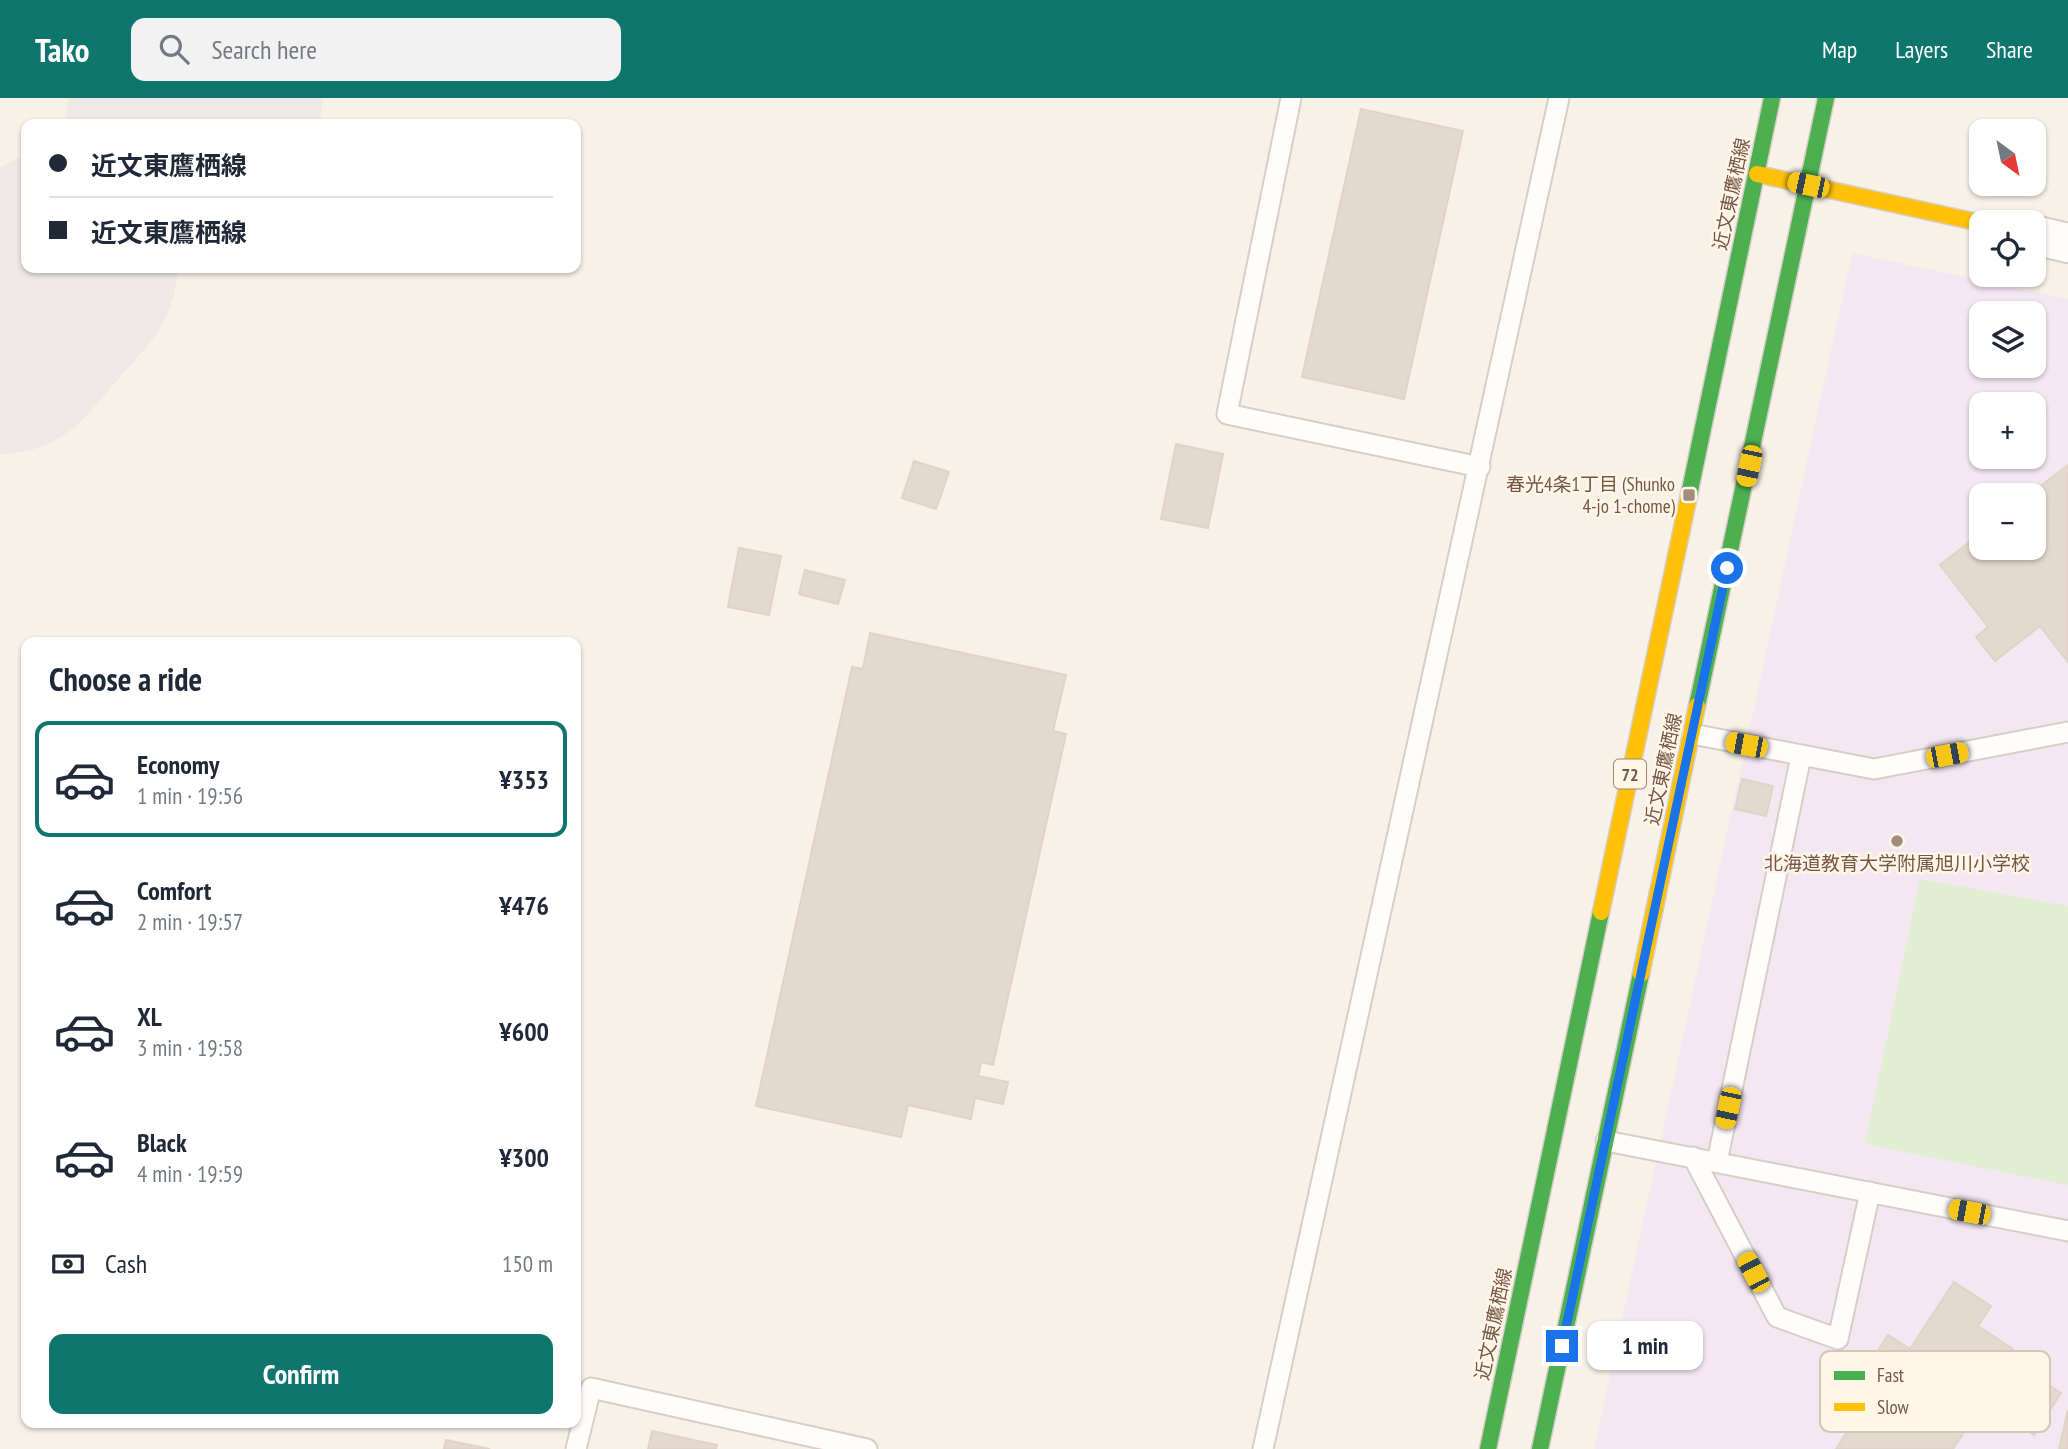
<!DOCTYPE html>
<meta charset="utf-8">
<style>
body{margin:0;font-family:"PT Sans Narrow","Noto Sans JP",sans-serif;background:#f2f2f3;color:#1f2937;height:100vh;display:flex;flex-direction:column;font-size:26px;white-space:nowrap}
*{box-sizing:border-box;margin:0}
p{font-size:23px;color:#747a83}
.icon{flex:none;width:38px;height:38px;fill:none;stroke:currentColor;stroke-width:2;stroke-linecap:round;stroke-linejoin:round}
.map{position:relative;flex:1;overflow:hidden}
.side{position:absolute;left:21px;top:539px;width:560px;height:791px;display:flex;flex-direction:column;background:#fff;border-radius:14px;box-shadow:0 2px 5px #0004}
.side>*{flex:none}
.banner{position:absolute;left:21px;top:21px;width:560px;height:154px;border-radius:14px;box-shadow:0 2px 5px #0004;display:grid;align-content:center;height:154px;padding:0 28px;background:#fff}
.needle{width:46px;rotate:147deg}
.tools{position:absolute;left:1969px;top:21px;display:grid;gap:14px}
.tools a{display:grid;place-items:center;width:77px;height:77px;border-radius:14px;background:#fff;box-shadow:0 2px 5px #0004;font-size:35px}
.end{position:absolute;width:32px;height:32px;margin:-16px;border:9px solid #1a73e8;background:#fff;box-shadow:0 0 0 4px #fff}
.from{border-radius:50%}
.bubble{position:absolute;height:49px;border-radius:14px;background:#fff;box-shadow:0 2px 5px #0004;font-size:23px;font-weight:600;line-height:49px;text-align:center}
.car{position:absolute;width:21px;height:42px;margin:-21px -10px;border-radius:9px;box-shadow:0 0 5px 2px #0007;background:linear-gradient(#f5c518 24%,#345 0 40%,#f5c518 0 76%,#345 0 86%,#f5c518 0)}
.banner b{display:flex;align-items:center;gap:24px;height:66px;font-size:26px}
.banner b+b{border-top:2px solid #e0e1e3}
.banner i{width:18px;height:18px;background:#1f2937}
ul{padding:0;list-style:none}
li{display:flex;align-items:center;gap:21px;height:116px;margin:0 14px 10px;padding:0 14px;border:4px solid transparent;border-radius:14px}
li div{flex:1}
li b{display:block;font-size:26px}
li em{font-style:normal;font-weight:600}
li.current{border-color:#0f766e}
li>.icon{width:63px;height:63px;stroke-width:1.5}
h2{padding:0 28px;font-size:32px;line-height:84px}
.pay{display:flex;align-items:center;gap:18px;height:77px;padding:0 28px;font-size:26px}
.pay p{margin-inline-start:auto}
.primary-button{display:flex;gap:14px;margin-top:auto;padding:14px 28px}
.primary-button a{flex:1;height:80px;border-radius:14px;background:#0f766e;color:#fff;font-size:28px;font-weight:600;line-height:80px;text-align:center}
header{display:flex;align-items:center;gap:42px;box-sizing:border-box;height:98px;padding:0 35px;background:#0f766e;color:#fff}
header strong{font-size:33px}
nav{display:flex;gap:38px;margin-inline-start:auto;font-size:24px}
.search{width:490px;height:63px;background:#f2f2f3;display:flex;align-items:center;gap:18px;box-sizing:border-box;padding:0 24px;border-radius:14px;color:#747a83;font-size:26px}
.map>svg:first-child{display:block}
.education{fill:#f3e7f1;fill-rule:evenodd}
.green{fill:#e2eed1}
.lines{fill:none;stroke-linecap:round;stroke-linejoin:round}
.runway{stroke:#eee9e6;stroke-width:234}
.building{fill:#e3d9cf;stroke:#e0d4c9;stroke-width:2}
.lane-casing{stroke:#d8cec6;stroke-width:23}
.street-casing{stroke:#d8cec6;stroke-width:42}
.fast-casing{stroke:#d7cdc4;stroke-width:19}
.slow-casing{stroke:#d7cdc4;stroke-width:19}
.lane{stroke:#fefdfb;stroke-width:19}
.street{stroke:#fefdfb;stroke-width:38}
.fast{stroke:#4caf50;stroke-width:16}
.slow{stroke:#ffc107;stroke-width:16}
.route{stroke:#1a73e8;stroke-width:9}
.poi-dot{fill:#a38d7f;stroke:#fff6e8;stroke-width:2.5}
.labels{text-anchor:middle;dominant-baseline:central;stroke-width:5;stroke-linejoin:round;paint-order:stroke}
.shield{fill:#fff6e8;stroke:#9f8777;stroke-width:2}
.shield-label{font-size:18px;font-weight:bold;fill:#765747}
.street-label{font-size:19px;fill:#765747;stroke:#fff6e8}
.poi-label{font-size:19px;fill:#765747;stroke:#fff6e8;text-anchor:end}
.key{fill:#fff6e8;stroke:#d6c6b8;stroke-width:2}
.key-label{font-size:19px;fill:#765747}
</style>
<header>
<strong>Tako</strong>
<div class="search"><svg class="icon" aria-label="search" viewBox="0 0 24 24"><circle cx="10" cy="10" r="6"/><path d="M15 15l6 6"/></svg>Search here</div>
<nav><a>Map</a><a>Layers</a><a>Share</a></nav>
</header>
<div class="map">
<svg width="2068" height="1351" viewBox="0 0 2068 1351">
<rect width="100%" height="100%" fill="#f7f1e7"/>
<path class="education" d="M1852,155L2068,201V1351H1594ZM1981,215H2034V268H1981ZM1981,306H2034V359H1981ZM1981,397H2034V450H1981Z"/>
<path class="green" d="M1920,781L2068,808V1087L1865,1046Z"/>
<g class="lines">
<g class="runway">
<path d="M183,26L205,0"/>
<path d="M0,239L60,170"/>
</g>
</g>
<g class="building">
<path d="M1361,11L1463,33L1404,301L1302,279Z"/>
<path d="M1176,346L1223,356L1208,430L1161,421Z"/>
<path d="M914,363L949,374L936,411L902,400Z"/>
<path d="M2068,367V564L2040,528L1995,563L1976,539L1988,529L1940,467L1981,435V450H2034V397H2029Z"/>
<path d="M739,450L781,458L769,517L728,509Z"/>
<path d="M805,472L845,482L838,506L799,496Z"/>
<path d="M870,535L1066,577L1053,633L1066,636L993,967L981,964L978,978L1008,984L1003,1006L975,1000L971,1021L908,1007L901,1039L756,1008L852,569L863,571Z"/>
<path d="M1742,681L1773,688L1766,718L1735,711Z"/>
<path d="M1954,1184L1991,1208L1978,1228L2013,1251L2007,1261L2061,1295L2034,1337L1966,1294L1950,1317L1968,1328L1953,1351H1836L1863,1309L1848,1300L1888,1237L1910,1251Z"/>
<path d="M2068,1312V1351H2059Z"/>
<path d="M652,1333L717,1347L716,1351H648Z"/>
<path d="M446,1342L490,1351H444Z"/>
</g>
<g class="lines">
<defs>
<g id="lane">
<path d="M1291,0L1227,316L1480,369"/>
<path d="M1692,636L1874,671L2068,634"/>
<path d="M1606,1043L2068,1133"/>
<path d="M1693,1059L1777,1219L1838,1241L1870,1094"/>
<path d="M1717,1064L1801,658"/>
<path d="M576,1351L591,1290L867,1351"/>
<path d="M1263,1351L1559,0"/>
</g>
<path id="street" d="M2034,137L2068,145"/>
<g id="fast">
<path d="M1689,397L1772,0"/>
<path d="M1697,608L1826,0"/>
<path d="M1488,1351L1601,814"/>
<path d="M1540,1351L1641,876"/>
</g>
<g id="slow">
<path d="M1757,76L1981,125"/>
<path d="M1601,814L1689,397"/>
<path d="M1641,876L1697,608"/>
</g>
</defs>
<use href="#lane" class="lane-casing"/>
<use href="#street" class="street-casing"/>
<use href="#fast" class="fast-casing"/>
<use href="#slow" class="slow-casing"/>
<use href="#lane" class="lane"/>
<use href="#street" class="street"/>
<use href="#fast" class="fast"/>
<use href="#slow" class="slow"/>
</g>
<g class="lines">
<path class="route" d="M1562,1248L1727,470"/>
</g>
<g class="poi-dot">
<rect x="1682" y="390" width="14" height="14" rx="3.5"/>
<circle cx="1897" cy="743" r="7"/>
</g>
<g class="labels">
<rect class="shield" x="1614" y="661.5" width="32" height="29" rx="5"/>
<g class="shield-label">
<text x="1630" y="676">72</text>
</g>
<g class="street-label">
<text transform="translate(1731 96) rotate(-78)">近文東鷹栖線</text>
<text transform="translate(1663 671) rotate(-78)">近文東鷹栖線</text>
<text transform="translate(1493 1226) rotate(-78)">近文東鷹栖線</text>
</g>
<g class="poi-label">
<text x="1675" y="386">春光4条1丁目 (Shunko<tspan x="1675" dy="22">4-jo 1-chome)</tspan></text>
<text x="1897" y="765" text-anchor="middle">北海道教育大学附属旭川小学校</text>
</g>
</g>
<rect x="1820" y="1253" width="230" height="81" rx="10" class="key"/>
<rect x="1834" y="1273" width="31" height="9" fill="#4caf50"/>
<rect x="1834" y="1305" width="31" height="8" fill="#ffc107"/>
<g class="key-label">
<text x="1877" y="1284">Fast</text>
<text x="1877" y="1316">Slow</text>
</g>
</svg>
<div class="tools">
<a><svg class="needle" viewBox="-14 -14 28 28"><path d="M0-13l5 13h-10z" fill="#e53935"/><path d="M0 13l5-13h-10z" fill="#747a83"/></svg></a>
<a><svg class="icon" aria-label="locate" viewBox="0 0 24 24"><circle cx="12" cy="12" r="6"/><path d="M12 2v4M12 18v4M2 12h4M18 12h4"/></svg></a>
<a><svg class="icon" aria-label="layers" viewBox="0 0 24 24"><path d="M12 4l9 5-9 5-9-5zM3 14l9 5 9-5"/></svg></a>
<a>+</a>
<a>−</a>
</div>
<i class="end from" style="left:1727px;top:470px"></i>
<i class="end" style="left:1562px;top:1248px"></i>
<div class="bubble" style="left:1587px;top:1223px;width:116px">1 min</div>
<i class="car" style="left:1808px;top:87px;rotate:282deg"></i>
<i class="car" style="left:1749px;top:368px;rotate:192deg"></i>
<i class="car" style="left:1746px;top:647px;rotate:281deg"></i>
<i class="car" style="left:1947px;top:657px;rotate:79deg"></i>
<i class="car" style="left:1728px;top:1010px;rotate:192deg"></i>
<i class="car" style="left:1969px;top:1114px;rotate:281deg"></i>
<i class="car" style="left:1753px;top:1174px;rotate:332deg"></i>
<div class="banner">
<b><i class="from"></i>近文東鷹栖線</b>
<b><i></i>近文東鷹栖線</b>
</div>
<section class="side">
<h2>Choose a ride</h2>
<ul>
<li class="current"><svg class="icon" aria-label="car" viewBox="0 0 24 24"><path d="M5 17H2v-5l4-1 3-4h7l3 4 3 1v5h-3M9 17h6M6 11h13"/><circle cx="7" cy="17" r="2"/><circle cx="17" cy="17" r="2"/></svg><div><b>Economy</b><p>1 min · 19:56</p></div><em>¥353</em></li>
<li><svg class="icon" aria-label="car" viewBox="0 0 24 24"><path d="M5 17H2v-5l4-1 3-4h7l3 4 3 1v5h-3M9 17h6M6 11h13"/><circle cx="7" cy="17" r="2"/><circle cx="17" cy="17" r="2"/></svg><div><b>Comfort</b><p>2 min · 19:57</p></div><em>¥476</em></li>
<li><svg class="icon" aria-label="car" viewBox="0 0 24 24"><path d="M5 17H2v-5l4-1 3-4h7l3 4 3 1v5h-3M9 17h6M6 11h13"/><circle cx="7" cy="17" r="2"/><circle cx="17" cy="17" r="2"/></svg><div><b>XL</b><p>3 min · 19:58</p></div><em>¥600</em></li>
<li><svg class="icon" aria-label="car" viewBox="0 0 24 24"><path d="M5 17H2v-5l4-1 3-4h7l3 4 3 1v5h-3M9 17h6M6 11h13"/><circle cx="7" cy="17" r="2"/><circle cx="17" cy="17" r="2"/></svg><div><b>Black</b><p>4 min · 19:59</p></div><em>¥300</em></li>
</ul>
<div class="pay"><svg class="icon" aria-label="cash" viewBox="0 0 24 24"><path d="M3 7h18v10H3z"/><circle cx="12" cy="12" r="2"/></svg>Cash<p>150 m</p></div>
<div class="primary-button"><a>Confirm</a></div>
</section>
</div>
